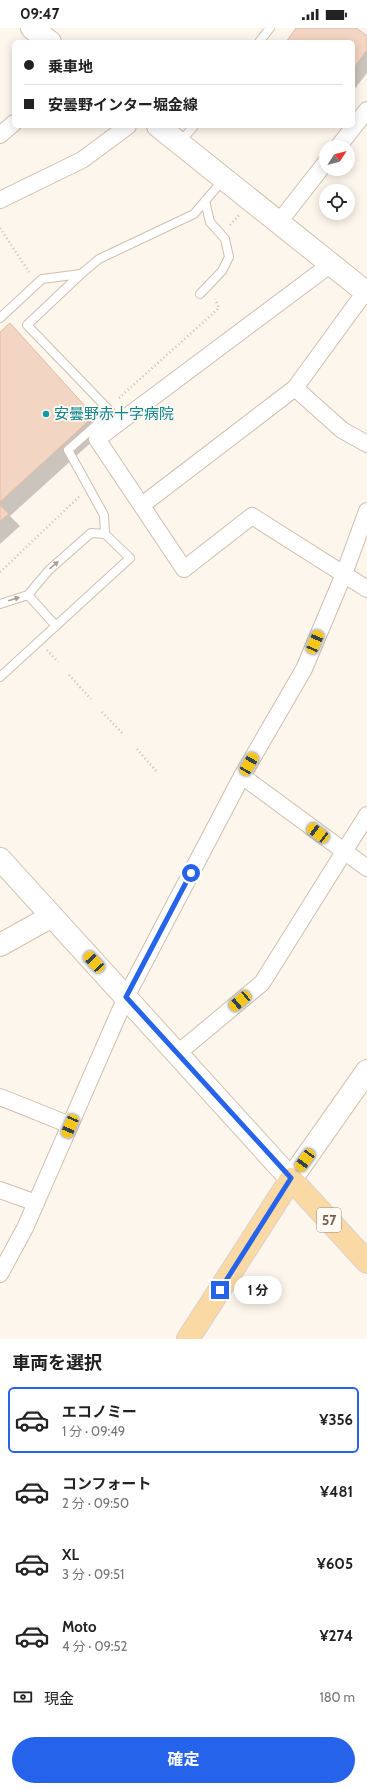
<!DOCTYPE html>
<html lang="ja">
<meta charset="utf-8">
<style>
body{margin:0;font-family:Cabin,"Noto Sans JP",sans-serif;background:#f6f6f6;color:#222;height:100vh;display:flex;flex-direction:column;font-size:15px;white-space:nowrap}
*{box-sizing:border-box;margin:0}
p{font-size:13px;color:#767676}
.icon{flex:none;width:22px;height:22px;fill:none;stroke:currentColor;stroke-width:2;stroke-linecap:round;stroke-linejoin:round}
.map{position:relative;height:1311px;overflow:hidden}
.panel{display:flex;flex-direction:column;background:#fff;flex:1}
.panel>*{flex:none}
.guide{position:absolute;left:12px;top:12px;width:343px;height:88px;border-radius:6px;box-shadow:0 2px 10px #0003;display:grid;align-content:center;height:88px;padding:0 12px;background:#fff}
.needle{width:26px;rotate:54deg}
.controls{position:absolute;left:319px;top:112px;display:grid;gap:8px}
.controls a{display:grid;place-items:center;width:36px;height:36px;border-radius:50%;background:#fff;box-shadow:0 2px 10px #0003;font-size:20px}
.end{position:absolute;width:18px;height:18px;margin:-9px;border:5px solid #2563eb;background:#fff;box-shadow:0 0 0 2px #fff}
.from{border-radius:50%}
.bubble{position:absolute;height:28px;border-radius:14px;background:#fff;box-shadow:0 2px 10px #0003;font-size:13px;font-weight:700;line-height:28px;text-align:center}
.car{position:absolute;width:12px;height:24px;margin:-12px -6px;border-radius:5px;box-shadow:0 0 3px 1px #0007;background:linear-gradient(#f5c518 24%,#345 0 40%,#f5c518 0 76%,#345 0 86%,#f5c518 0)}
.guide b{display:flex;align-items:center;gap:14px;height:38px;font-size:15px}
.guide b+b{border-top:1px solid #e0e0e0}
.guide i{width:10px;height:10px;background:#222}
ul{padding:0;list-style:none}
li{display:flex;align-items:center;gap:12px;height:66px;margin:0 8px 6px;padding:0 4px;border:2px solid transparent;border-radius:6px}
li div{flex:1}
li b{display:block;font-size:15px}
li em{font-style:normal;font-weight:700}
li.active{border-color:#2563eb}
li>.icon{width:36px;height:36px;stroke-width:1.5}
h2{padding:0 12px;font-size:18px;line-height:48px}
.pay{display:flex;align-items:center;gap:10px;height:44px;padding:0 12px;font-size:15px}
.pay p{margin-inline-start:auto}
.primary-button{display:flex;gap:8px;margin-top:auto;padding:8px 12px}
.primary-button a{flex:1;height:46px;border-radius:24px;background:#2563eb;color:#fff;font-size:16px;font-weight:700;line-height:46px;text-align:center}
.status{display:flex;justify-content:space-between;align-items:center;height:28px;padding:0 20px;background:#fff;direction:ltr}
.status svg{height:11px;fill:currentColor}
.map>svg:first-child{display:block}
.shadow{fill:#0003}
.building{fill:#f3d5c3;stroke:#e6bba3}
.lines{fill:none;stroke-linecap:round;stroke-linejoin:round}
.lane-casing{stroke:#d1beb0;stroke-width:10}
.street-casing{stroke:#d1beb0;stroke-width:18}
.secondary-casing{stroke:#d6c0b0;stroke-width:24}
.primary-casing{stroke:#dad1cd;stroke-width:24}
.path{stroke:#d9b8a5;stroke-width:2.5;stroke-dasharray:1 3;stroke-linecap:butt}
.lane{stroke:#fff;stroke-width:8}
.street{stroke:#fff;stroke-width:16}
.secondary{stroke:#fff;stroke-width:22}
.primary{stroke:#fbd9a5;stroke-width:22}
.oneway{fill:#af9d94}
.route{stroke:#2563eb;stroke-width:5}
.culture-dot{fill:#0f9aa8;stroke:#fffaf3;stroke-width:1.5}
.labels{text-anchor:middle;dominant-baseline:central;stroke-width:3.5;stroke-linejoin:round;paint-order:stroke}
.shield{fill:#fffaf3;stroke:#a28b7f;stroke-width:1}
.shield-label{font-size:14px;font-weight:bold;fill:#7a5c4d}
.culture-label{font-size:15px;fill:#0d838f;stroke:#fffaf3;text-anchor:start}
</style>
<div class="status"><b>09:47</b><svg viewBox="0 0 49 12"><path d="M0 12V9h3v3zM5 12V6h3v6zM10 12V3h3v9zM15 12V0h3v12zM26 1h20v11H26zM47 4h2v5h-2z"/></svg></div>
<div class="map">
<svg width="367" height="1311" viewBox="0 0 367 1311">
<rect width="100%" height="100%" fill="#fdf6ec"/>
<g class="shadow">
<path d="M298,0H355L367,9V45L353,63V14H287Z"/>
<path d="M0,306L22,309L106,401L10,488L20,498L0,516Z"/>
</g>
<g class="building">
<path d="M296,0H357L367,8V22L353,41V14H286Z"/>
<path d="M10,295L94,388L0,474V304Z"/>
<path d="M0,477L9,486L0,493Z"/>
</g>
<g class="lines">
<defs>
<g id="lane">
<path d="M259,14L270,0"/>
<path d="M180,114L194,98"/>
<path d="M200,266L222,243L229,229L225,211L210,194L205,173"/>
<path d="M0,290L42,251L81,246"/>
<path d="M28,567L56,598"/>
<path d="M0,576L28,567L49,542L91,505L105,506"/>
<path d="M0,649L130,530L105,506L104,487L68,422L111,384L27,297L81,246L99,231L194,186L223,152"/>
</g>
<g id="street">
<path d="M0,107L14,95"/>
<path d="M338,119L367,82"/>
<path d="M0,172L82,132L128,98"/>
<path d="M279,194L326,134"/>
<path d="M331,236L97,411L184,541L252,488L367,561"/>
<path d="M295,360L342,402L367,416"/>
<path d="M142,477L295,360L365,264"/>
<path d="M242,748L367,840"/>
<path d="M178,1025L262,955L367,787"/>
<path d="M0,1069L70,1097"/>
<path d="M0,1162L36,1175"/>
<path d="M0,1246L25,1200L126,969L242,748L304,641L344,546L367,483"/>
</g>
<g id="secondary">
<path d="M32,0L50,14"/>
<path d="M158,98L367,265"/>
<path d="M0,831L291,1151L367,1043"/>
<path d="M0,917L52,888"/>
</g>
<path id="primary" d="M188,1311L291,1151L367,1234"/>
</defs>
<use href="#lane" class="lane-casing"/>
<use href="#street" class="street-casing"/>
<use href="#secondary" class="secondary-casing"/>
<use href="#primary" class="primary-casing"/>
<g class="path">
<path d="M230,197L239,187"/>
<path d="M0,200L29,244"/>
<path d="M119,370L219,280L215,271"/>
<path d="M0,544L79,469"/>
<path d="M47,622L58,634"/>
<path d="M69,647L91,671"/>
<path d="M102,684L124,707"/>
<path d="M137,721L157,744"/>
</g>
<use href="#lane" class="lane"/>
<use href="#street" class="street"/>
<use href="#secondary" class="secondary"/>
<use href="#primary" class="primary"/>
</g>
<defs><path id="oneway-solid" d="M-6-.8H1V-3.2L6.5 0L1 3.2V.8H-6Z"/></defs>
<g class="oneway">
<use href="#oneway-solid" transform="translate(54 537) rotate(-41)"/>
<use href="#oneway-solid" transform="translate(14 571) rotate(-17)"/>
</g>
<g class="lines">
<path class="route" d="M191,845L126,969L291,1150L220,1262"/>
</g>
<circle class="culture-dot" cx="46" cy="386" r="4"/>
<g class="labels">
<rect class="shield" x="317" y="1180" width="24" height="24" rx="3"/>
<g class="shield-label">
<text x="329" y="1192">57</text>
</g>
<g class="culture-label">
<text x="54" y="386">安曇野赤十字病院</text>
</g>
</g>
</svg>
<div class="controls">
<a><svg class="needle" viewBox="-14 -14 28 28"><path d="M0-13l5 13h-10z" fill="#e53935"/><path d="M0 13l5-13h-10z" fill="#767676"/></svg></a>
<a><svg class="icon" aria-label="locate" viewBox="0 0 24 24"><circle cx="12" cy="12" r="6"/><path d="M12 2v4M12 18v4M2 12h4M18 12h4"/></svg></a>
</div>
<i class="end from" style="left:191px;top:845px"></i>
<i class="end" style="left:220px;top:1262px"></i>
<div class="bubble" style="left:234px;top:1248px;width:48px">1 分</div>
<i class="car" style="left:315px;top:614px;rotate:23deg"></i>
<i class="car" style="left:249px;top:736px;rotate:30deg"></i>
<i class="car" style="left:318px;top:805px;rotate:307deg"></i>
<i class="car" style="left:94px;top:934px;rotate:317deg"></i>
<i class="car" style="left:240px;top:973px;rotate:230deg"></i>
<i class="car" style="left:70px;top:1098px;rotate:203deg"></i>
<i class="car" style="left:305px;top:1132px;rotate:216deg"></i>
<div class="guide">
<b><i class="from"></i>乗車地</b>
<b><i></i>安曇野インター堀金線</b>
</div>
</div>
<section class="panel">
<h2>車両を選択</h2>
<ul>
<li class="active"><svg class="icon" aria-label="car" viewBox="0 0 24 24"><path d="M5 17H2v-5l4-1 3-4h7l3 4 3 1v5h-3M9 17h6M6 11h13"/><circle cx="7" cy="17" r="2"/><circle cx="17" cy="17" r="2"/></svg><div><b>エコノミー</b><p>1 分 · 09:49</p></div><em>¥356</em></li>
<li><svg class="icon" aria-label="car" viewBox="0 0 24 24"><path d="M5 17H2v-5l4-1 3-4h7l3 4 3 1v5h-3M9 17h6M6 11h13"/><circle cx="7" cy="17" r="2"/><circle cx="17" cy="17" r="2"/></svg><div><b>コンフォート</b><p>2 分 · 09:50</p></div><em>¥481</em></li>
<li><svg class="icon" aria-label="car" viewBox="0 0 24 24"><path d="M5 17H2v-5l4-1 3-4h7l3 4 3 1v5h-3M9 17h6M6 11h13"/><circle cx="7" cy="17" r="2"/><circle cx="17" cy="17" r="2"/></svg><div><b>XL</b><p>3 分 · 09:51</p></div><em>¥605</em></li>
<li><svg class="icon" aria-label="car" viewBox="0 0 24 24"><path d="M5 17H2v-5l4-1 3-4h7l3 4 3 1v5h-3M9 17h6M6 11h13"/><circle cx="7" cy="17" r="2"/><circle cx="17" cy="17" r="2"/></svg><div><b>Moto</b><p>4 分 · 09:52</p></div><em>¥274</em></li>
</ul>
<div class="pay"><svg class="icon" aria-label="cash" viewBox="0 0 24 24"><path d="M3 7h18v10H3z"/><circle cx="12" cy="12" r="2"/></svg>現金<p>180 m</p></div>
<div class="primary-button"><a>確定</a></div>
</section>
